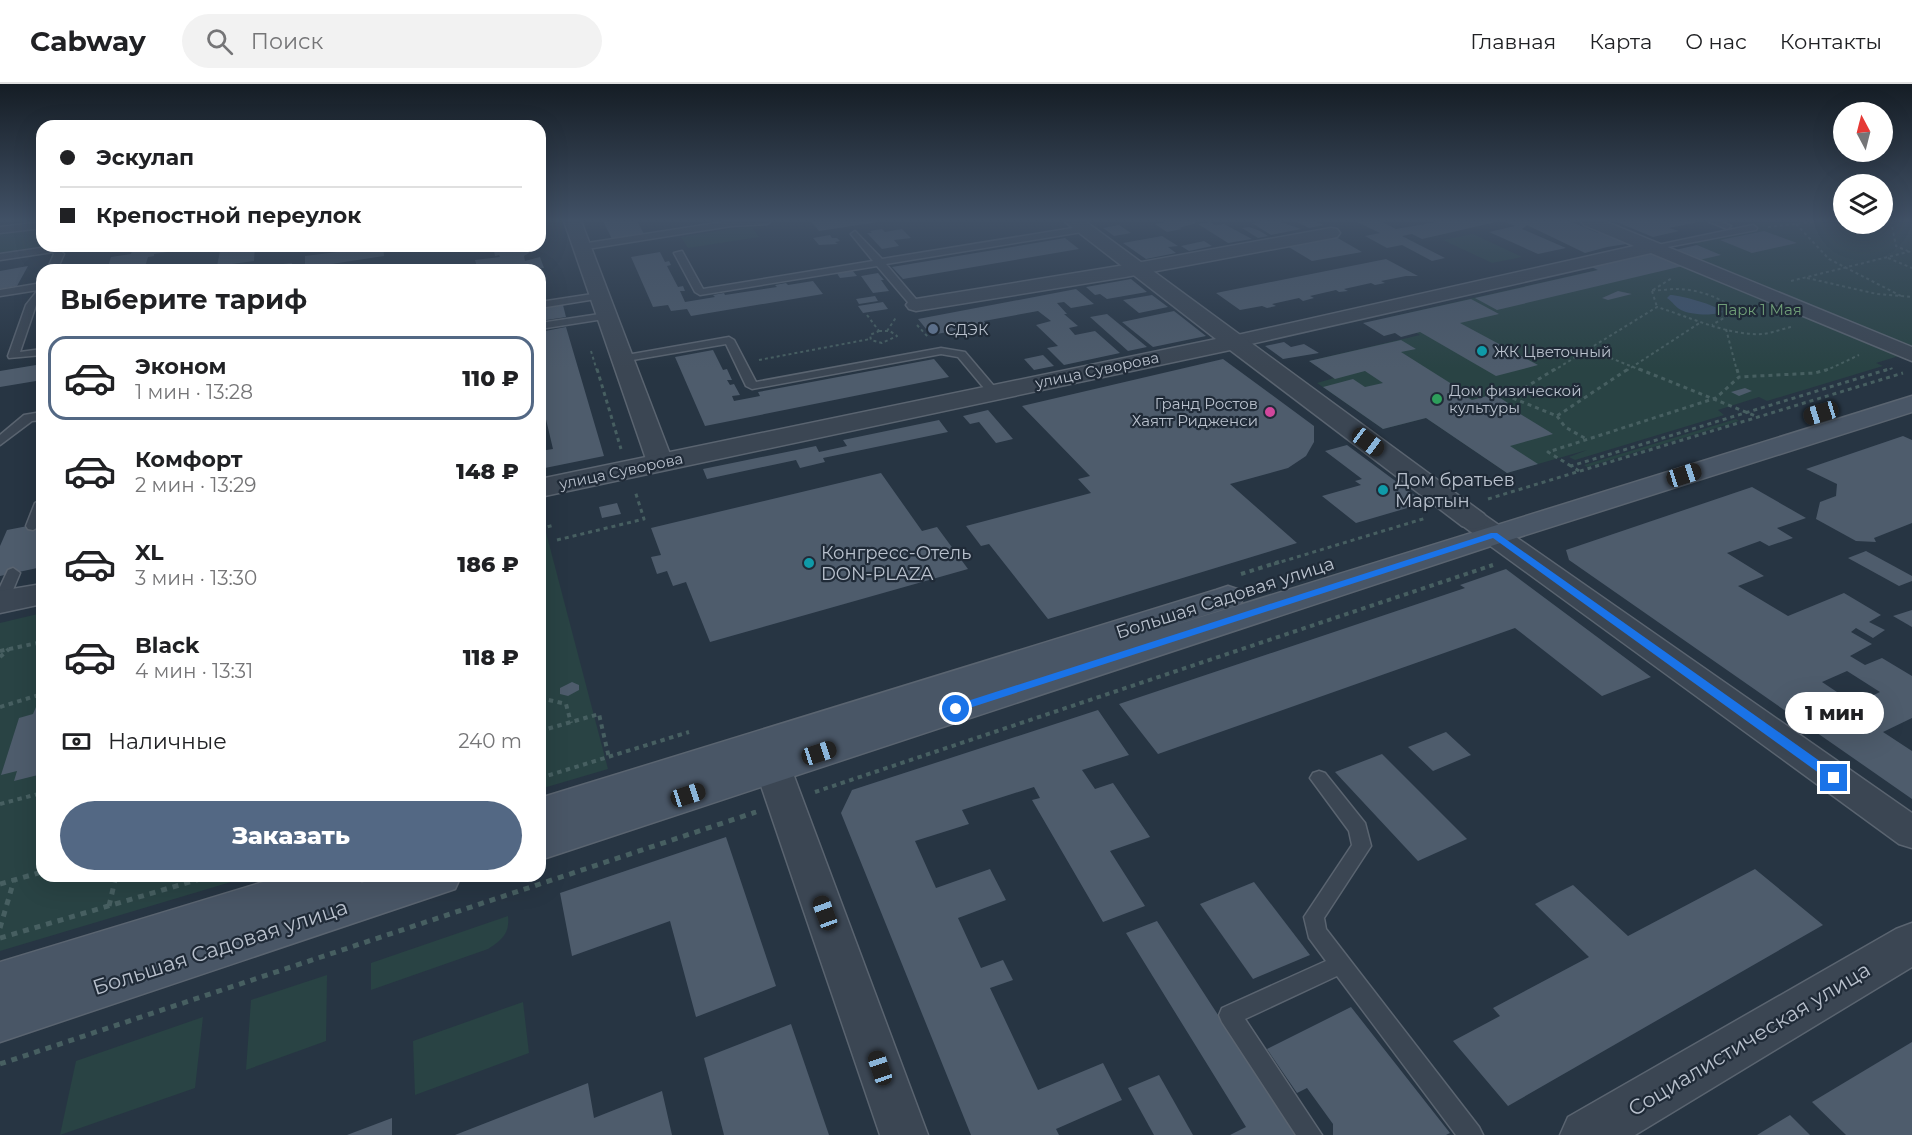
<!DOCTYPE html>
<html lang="ru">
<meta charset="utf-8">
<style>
body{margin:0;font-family:Montserrat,sans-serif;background:#f2f2f2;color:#202124;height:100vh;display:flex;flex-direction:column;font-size:22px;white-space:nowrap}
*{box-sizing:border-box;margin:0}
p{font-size:20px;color:#757577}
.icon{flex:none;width:33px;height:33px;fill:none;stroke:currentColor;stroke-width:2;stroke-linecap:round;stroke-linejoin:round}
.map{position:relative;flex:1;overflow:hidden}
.side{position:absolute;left:36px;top:180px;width:510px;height:618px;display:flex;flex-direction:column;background:#fff;border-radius:18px;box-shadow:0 6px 24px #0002}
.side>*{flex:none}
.hud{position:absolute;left:36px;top:36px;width:510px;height:132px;border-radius:18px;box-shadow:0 6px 24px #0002;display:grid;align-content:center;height:132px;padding:0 24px;background:#fff}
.needle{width:39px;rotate:353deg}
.controls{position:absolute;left:1833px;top:18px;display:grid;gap:12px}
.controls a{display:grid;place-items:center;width:60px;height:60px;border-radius:50%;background:#fff;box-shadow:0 6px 24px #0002;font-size:30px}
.end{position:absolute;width:27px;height:27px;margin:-14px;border:8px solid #1a73e8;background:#fff;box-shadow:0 0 0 3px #fff}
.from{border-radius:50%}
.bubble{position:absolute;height:42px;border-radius:21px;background:#fff;box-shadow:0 6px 24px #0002;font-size:20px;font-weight:800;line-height:42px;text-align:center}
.car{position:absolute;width:18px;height:36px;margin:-18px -9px;border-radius:8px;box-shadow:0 0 4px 2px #0007;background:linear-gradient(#222 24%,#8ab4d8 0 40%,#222 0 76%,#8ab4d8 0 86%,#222 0)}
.hud b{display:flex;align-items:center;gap:21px;height:57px;font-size:22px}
.hud b+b{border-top:2px solid #e0e0e0}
.hud i{width:15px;height:15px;background:#202124}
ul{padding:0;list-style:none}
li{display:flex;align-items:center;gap:18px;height:84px;margin:0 12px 9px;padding:0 12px;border:3px solid transparent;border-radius:18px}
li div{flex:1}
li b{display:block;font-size:22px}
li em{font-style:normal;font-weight:800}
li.selected{border-color:#536884}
li>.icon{width:54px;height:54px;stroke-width:1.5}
h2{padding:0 24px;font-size:27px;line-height:72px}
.pay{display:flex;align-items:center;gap:15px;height:66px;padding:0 24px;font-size:22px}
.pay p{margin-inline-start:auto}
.button{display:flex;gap:12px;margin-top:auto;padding:12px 24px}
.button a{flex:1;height:69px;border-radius:36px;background:#536884;color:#fff;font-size:24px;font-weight:800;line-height:69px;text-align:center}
header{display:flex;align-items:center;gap:36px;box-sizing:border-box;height:84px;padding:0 30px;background:#fff;border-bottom:2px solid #e0e0e0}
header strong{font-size:28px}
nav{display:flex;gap:33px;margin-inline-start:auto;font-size:21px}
.search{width:420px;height:54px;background:#f2f2f2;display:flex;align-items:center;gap:15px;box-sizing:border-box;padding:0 21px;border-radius:33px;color:#757577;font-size:22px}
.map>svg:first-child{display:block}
.green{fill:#294344}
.water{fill:#3d536c}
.building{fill:#4e5c6c;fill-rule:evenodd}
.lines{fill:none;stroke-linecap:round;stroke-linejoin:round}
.service-casing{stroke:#5a6470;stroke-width:3}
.minor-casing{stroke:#5a6470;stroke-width:3}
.tertiary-casing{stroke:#5a6470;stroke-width:3}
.secondary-casing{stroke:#5a6470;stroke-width:3}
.path-far3{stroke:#475f61;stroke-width:2;stroke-dasharray:3 3;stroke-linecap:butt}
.path-far2{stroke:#475f61;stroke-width:3;stroke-dasharray:4 4;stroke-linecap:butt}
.path-far1{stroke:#475f61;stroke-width:4;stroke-dasharray:4.5 4.5;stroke-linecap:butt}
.path{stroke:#475f61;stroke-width:5;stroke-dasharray:6 6;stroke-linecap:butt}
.service{fill:#3b4653;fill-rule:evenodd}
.minor{fill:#3b4653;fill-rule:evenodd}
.tertiary{fill:#3b4653;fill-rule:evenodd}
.secondary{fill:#495666;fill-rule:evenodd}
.route{fill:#1a73e8}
.service-dot{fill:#5c6f8a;stroke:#202b38;stroke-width:2}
.culture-dot{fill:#0f9aa8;stroke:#202b38;stroke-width:2}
.leisure-dot{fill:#2e9e5b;stroke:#202b38;stroke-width:2}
.hotel-dot{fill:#d1479c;stroke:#202b38;stroke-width:2}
.labels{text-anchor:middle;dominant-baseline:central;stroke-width:4.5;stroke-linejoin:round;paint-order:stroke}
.far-park-label{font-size:15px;fill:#709e78;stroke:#202b38}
.far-poi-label{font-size:15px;fill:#b9c1cd;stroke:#202b38;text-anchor:start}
.far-street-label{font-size:15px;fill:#b9c1cd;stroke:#202b38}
.poi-label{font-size:18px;fill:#b9c1cd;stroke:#202b38;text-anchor:start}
.street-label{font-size:18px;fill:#b9c1cd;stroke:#202b38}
.near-street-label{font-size:21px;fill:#b9c1cd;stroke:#202b38}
</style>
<header>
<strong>Cabway</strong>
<div class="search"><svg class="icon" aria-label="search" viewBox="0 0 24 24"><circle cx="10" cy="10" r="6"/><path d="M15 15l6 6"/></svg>Поиск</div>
<nav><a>Главная</a><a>Карта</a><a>О нас</a><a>Контакты</a></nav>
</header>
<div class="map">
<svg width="1912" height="1051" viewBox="0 0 1912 1051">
<rect width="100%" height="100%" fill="#273543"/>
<g class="green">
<path d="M1768,137H1843L1844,140H1882L1883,137H1912V268L1876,279L1883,282L1767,317L1759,313L1718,326L1724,331L1575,376L1569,373L1587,366L1507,389L1426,334L1383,345L1317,299L1334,294L1309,277L1420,251L1390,233L1701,162L1683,155Z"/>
<path d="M751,142L759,153L688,164L681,153Z"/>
<path d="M42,144V162H108L0,177V149Z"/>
<path d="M1473,150L1522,173L1492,179L1443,156Z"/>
<path d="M1736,335L1739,337L1587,383L1584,381Z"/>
<path d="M540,437H543L608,685L540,705Z"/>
<path d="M42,529V792H251L0,867V539Z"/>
<path d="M508,832C510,849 502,856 488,865L371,906V879Z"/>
<path d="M327,891L326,957L246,986L251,916Z"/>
<path d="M523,918L529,969L415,1011L413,957Z"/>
<path d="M203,933L195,1004L60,1051L76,977Z"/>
</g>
<path class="water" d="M1670,211C1680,211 1717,221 1723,228C1714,232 1690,231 1681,226C1674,222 1673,218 1667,214Z"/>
<g class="building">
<path d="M603,137H637L644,150L612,155Z"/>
<path d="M811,137H878V138L819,147Z"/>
<path d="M1161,137H1193L1196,139L1179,144L1182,145L1167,148L1155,140L1164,139Z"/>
<path d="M1259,137H1278L1301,145L1271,151L1252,139L1261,138Z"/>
<path d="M1295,137H1315L1324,141L1309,144Z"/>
<path d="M1355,137H1380L1396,145L1442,137L1496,138L1422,155L1412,150L1402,152L1445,174L1432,177L1402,161L1387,164L1365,152L1380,149Z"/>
<path d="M1503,137H1569L1598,149L1606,148L1633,159L1607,163L1585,169L1527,141L1522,145L1566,164L1538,170L1489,148L1515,142Z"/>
<path d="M1614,137H1698V138L1669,144L1679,147L1653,153Z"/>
<path d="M1210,138L1215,141L1224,140L1252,155L1228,159L1198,140Z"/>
<path d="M1119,141L1131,149L1114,152L1103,144Z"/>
<path d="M1249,143L1258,146L1268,152L1258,154L1242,144Z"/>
<path d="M882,145L885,148L902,145L911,154L894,156L899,162L882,165L867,149H872L870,147Z"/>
<path d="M1764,147L1797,159L1752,169L1720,156Z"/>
<path d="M830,151L832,154H837L840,157L835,158L838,160L819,161L813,154Z"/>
<path d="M1162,152L1178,162L1168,163L1176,169L1146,175L1123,159Z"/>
<path d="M1336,153L1362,168L1312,177L1287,162Z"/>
<path d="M1065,154L1079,165L903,195L892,183Z"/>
<path d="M1204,157L1212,162L1189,167L1181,162Z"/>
<path d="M1697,161L1721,171L1699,176L1675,166Z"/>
<path d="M134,162H200V163L154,170V172L148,173L144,186H107L111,173L131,170Z"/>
<path d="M221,162H255L254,177L217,182Z"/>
<path d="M346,162H383L384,172L305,184V172L346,167Z"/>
<path d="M497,162H527L529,169L524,172L525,177L540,173L544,184L493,186V184L497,183V180L477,183L475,176L500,173L499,171L495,172L494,167L498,166Z"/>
<path d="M660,168L665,178L669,177L671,181L667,182L678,203L683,202L685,207H680L685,218L715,213L713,211L724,209L725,211L777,203L775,201L786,199L788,201L813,197L823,210L691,232L687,225L671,227L668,221L653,223L631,173Z"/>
<path d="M1645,169H1658L1687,181L1497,226L1475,214L1598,186L1589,182Z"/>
<path d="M1386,175L1418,192H1406L1381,197L1385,199L1375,201L1371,199L1344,205L1348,207L1339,208L1336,206L1310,212L1314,214L1303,217L1299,214L1272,220L1276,222L1267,224L1262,222L1240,226L1216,209Z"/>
<path d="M292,179L291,186H273L274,181Z"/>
<path d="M28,182L17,202L0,205V187Z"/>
<path d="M852,186L857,192L840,194L836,188Z"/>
<path d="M878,189L884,196H881L889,207L873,209L861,192Z"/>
<path d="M1131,195L1147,208L1107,215L1100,210L1095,211L1086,203Z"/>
<path d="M1076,205L1094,220L1071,224L1064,218L1057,219L1067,230H1064L1078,242L1069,244L1075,251L1095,247L1120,269L1064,281L1047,264L1058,262L1036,241L1051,237L1038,227L984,237L986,241L931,251L918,235Z"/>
<path d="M1618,207L1632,210L1608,216L1602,214Z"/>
<path d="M1152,211L1168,223L1139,229L1123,216Z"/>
<path d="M875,212L878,217L859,220L856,215Z"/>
<path d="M1471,215L1499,230L1460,239L1538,281L1496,292L1420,248L1401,253L1395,249L1384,252L1363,239Z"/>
<path d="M883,218L888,225L863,229L858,222Z"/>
<path d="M563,221L566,233L540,237V225Z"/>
<path d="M1174,227L1206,252L1153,263L1122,238Z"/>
<path d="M1107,230L1147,263L1128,267L1090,233Z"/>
<path d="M566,243L604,372L540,385V367L553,365L540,310V248Z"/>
<path d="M1401,256L1416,265L1401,268L1466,309L1462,310L1472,316L1494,310L1508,319L1504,320L1553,350L1510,362L1538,380L1507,389L1426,334L1383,345L1323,303L1353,295L1365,303L1383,299L1365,287L1335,295L1309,277Z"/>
<path d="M1284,258L1291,263L1304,260L1319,269L1283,275L1265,262Z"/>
<path d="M713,266L723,286L727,285L732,296H727L730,301L734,300L740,311L732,312L734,317L760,312L758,308L934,275L949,293L705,342L675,273Z"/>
<path d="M1043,271L1054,282L1034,286L1024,275Z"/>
<path d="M1223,275L1314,342V358L1306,372L1288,384L1230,400L1297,459L1048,535L989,460L981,462L966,442L1091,409L1078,395L1090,392L1022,322Z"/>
<path d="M42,280V296L0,303V287Z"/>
<path d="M1745,304L1752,307L1739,312L1731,308Z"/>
<path d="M988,326L1013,355L996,359L979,338L970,340L963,332Z"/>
<path d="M939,336L948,348L823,374L825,378L800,384L796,376L707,395L703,385L816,362L819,368L847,362L843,356Z"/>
<path d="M1903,352L1912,356V439L1874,454L1876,458L1856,457L1816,435L1820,418L1836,412L1837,400L1806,385Z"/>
<path d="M1347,361L1421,416V420L1356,439L1322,412L1361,401L1355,397L1362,395L1325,367Z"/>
<path d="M881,389L922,447L937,443L968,485L710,558L686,498L673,502L667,487L657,490L651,473L661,471L651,444Z"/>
<path d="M1752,403L1806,434L1777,444L1793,454L1769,462L1760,457L1727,469L1764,492L1738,502L1788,532L1844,509L1881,531L1869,538L1885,546L1873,554L1856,544L1851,548L1872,560L1850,572L1865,581L1882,574L1912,592V634L1883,648L1912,667V715L1569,476L1566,466ZM1847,587L1880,608L1855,620L1822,598Z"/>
<path d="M617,419L621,430L602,434L599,423Z"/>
<path d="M42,437V483L0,492V462L7,446L38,440Z"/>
<path d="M1866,467L1912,492V497L1899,502L1848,474Z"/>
<path d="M1506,485L1651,593L1602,612L1515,544L1158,670L1119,620L1465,504L1460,501Z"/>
<path d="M1912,526V543L1893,532Z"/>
<path d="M572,598L579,601V606L568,612L560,610V604Z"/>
<path d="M42,621V690L14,697L17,687L1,691L19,634L33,630L36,623Z"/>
<path d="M1098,626L1129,671L1082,686L1095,705L1113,699L1150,753L1110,767L1145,822L1103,838L1032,716L1040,714L1034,703L962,726L969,740L915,757L936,804L990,785L1006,816L958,834L981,884L1003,876L1013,896L990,904L1038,1006L1103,979L1122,1016L1056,1045L1059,1051H971L841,729L852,706Z"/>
<path d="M1446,648L1471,671L1433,687L1408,663Z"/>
<path d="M1382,670L1467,755L1418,777L1335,688Z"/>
<path d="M726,753L776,902L696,933L670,837L572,872L560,809Z"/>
<path d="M1755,785L1823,841L1508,1022L1453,957L1500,932L1493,924L1589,873L1535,820L1573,801L1628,852Z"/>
<path d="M1254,798L1310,871L1253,895L1200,820Z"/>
<path d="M1157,837L1296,1051H1230L1246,1043L1126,849Z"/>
<path d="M1351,923L1450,1049L1446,1051H1333V1040L1307,1004L1297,1009L1267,965Z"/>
<path d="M791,940L829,1051H724L704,974Z"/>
<path d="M1912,958V1051H1846L1812,1018Z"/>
<path d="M1159,991L1193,1051H1154L1128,1004Z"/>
<path d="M588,999L594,1034L662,1007L672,1051H455Z"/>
<path d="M1790,1031L1810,1051H1757Z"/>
<path d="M392,1034V1051H347Z"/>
</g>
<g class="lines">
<defs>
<g id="service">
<path d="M730,137H771L767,140L731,142L581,166L577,163L581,160Z"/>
<path d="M1708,137H1719L1731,142L1727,145Z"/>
<path d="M42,138V144L0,149V143Z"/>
<path d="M1753,141L1757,144L1756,146L1652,166L1648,163Z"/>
<path d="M1085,142L1088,143V147L886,180L921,221L916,224L912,223L877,182L700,211L695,208L674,169L682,167L703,205L873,177L851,150L855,147L882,175Z"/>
<path d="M55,162L64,170L57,186H47L54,170L53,168L0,176V170Z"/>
<path d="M42,199V213L36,221L20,268L42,265V271L9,274L8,272L26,221L38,206L0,212V206Z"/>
<path d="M599,209L602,210V214L540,224V218Z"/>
<path d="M606,229L610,230V234L540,245V239Z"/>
<path d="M729,253L734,256L756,298L941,264L965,268L999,308L993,311L989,310L958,273L941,270L752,305L746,302L726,260L621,278L616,275L621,272Z"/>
<path d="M42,328V336L32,337L0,361V351L24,331Z"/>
<path d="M42,415L40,442L33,446L28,445L26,442L35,419Z"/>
<path d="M13,484L20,489L8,518L6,521L0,523V503L8,486Z"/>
<path d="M1319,687L1325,689L1365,739L1371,762L1324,834L1326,845L1479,1043L1483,1051H1456L1337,892L1245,935L1322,1051H1296L1222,938L1219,931L1222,924L1326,877L1309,854L1304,833L1352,761L1349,747L1310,694L1313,689Z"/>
</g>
<g id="minor">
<path d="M564,137H581L673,378L669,383L660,386L651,383L647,378Z"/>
<path d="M1581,137H1604L1912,263V277L1651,169L1233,264L1226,262L1222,258L1226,254L1233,252L1634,162L1584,141Z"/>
<path d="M1331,144L1337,145L1340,149L1337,153L1125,193L916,227L909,225L906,221L909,217L916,215L1125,181Z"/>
<path d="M1473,428L1483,430L1912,729V764L1899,760L1463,442L1459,436L1463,430Z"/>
<path d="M773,670L785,674L791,684L928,1051H880L755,684L761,674Z"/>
</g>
<g id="tertiary">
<path d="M1064,137H1085L1484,430L1488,436L1484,442L1473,445L1462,442L1230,266L540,413V395L1216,255Z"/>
<path d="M42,500V520L0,529V507Z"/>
<path d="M1912,839V883L1635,1051H1560L1568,1033L1896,845Z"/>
</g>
<g id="secondary">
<path d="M1912,312V328L1491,462L540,776V714L1216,506L1228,502L1240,506L1244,513L1240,520L1159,546Z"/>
<path d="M283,792H364L361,799L382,792H461L455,805L0,958V878Z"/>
</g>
</defs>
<use href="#service" class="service-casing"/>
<use href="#minor" class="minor-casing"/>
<use href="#tertiary" class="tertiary-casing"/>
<use href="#secondary" class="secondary-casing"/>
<g class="path-far3">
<path d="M1891,137L1896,162L1910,168"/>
<path d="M1796,140L1829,175L1903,213"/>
<path d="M1768,143L1821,137"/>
<path d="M80,162L87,164L86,166"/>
<path d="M78,167L116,162"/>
<path d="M1888,174L1912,184"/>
<path d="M1807,194L1877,210L1912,213"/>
<path d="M1791,197L1912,167"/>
<path d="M1652,206C1660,207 1668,205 1676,205C1696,205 1718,212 1734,225V228L1712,241"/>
<path d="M1653,206L1672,194"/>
<path d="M1652,207L1657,223"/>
<path d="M867,231L879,247"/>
<path d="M917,241L928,253"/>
<path d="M1726,245L1737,287"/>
<path d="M879,247H890L897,252L882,259L871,256L870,251Z"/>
<path d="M887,247L897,232"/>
<path d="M1588,265L1643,287"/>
<path d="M591,267L597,287"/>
<path d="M759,276L870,255"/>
<path d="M1553,287L1657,223C1690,233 1728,252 1763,250C1772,249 1782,245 1791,243"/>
<path d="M1626,287L1701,238"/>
<path d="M1825,287L1859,271"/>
<path d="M1884,287L1893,284"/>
</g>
<g class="path-far2">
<path d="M597,285L621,365"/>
<path d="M1555,285L1510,313L1557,332L1628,285"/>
<path d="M1639,285L1758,333"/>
<path d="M1737,285L1739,293"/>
<path d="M1557,332L1565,343L1588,356"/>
<path d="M1571,382L1548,368L1716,314L1739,293L1815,289L1829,285"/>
<path d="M1579,387L1571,382L1889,285"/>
<path d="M1488,415L1903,289"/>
<path d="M540,445L554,441"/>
<path d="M540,450V454"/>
<path d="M557,456L644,435L635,407"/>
<path d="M1274,480L1426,434"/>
</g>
<g class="path-far1">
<path d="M1241,490L1279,478"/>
<path d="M0,567L42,558"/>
<path d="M0,573L9,565"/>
<path d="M540,614L566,620L571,639"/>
<path d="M0,623L42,610"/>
<path d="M540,647L599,630L609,674"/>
<path d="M540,694L689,648"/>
<path d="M815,708L1493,481"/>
<path d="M0,720L42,709"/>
<path d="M752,729L756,728"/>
</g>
<g class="path">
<path d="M0,800L42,788"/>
<path d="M109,822L116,792"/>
<path d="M0,844L14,796"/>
<path d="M0,854L210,792"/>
<path d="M0,980L756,728"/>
</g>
<use href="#service" class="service"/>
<use href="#minor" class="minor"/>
<use href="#tertiary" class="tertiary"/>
<use href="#secondary" class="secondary"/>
</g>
<linearGradient id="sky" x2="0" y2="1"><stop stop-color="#151d25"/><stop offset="0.48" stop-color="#415166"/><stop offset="1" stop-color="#415166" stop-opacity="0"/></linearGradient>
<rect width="1912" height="284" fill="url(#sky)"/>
<path class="route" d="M1491,449H1497L1838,690V697H1830L1493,454L960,627H952L951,625L952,622Z"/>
<circle class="service-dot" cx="933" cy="245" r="6"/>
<g class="culture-dot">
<circle cx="1482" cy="267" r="6"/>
<circle cx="1383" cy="406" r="6"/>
<circle cx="809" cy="479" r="6"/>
</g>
<circle class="leisure-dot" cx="1437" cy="315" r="6"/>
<circle class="hotel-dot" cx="1270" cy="328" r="6"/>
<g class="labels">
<g class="far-park-label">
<text x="1759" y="225">Парк 1 Мая</text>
</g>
<g class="far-poi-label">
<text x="945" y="245">СДЭК</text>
<text x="1494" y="267">ЖК Цветочный</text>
<text x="1449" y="306">Дом физической<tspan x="1449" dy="17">культуры</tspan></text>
<text x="1258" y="319" text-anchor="end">Гранд Ростов<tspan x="1258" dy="17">Хаятт Ридженси</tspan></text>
</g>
<g class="far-street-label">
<text transform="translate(1097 286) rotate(-12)">улица Суворова</text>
<text transform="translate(621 387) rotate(-12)">улица Суворова</text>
</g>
<g class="poi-label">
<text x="1395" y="396">Дом братьев<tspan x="1395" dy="21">Мартын</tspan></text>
<text x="821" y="469">Конгресс-Отель<tspan x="821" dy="21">DON-PLAZA</tspan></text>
</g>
<g class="street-label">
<text transform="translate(1225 514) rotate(-18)">Большая Садовая улица</text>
</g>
<g class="near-street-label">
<text transform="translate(220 863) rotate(-18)">Большая Садовая улица</text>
<text transform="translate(1749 955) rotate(-31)">Социалистическая улица</text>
</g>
</g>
</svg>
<div class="controls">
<a><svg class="needle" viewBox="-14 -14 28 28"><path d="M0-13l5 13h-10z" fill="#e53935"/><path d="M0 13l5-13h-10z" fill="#757577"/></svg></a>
<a><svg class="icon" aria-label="layers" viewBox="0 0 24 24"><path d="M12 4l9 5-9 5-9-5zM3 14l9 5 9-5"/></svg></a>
</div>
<i class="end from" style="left:956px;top:625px"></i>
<i class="end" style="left:1834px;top:694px"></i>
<div class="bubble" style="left:1785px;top:608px;width:99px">1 мин</div>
<i class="car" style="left:1821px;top:329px;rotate:253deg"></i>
<i class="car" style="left:1368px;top:358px;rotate:127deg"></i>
<i class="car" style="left:1684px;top:391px;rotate:72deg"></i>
<i class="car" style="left:819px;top:669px;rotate:72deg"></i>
<i class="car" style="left:688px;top:711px;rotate:72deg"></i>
<i class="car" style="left:825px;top:829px;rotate:340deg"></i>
<i class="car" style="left:880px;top:984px;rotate:341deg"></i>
<div class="hud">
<b><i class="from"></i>Эскулап</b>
<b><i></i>Крепостной переулок</b>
</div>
<section class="side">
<h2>Выберите тариф</h2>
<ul>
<li class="selected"><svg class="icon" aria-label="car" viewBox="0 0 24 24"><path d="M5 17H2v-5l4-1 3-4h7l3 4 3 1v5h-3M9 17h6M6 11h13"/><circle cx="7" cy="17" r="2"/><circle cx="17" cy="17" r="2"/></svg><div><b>Эконом</b><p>1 мин · 13:28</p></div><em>110 ₽</em></li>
<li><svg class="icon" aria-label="car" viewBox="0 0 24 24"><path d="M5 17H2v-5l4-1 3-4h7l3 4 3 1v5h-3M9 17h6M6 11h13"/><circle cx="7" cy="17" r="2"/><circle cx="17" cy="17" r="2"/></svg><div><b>Комфорт</b><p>2 мин · 13:29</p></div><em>148 ₽</em></li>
<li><svg class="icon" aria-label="car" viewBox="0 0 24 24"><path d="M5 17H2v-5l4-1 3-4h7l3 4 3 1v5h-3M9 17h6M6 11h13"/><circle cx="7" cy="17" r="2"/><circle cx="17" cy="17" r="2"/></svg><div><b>XL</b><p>3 мин · 13:30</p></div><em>186 ₽</em></li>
<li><svg class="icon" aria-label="car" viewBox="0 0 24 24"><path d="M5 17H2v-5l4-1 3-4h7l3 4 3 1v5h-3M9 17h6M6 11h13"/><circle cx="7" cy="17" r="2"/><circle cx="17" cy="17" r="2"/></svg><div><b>Black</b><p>4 мин · 13:31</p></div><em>118 ₽</em></li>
</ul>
<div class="pay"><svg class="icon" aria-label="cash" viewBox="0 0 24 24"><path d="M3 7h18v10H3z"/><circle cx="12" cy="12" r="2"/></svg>Наличные<p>240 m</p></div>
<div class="button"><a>Заказать</a></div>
</section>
</div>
